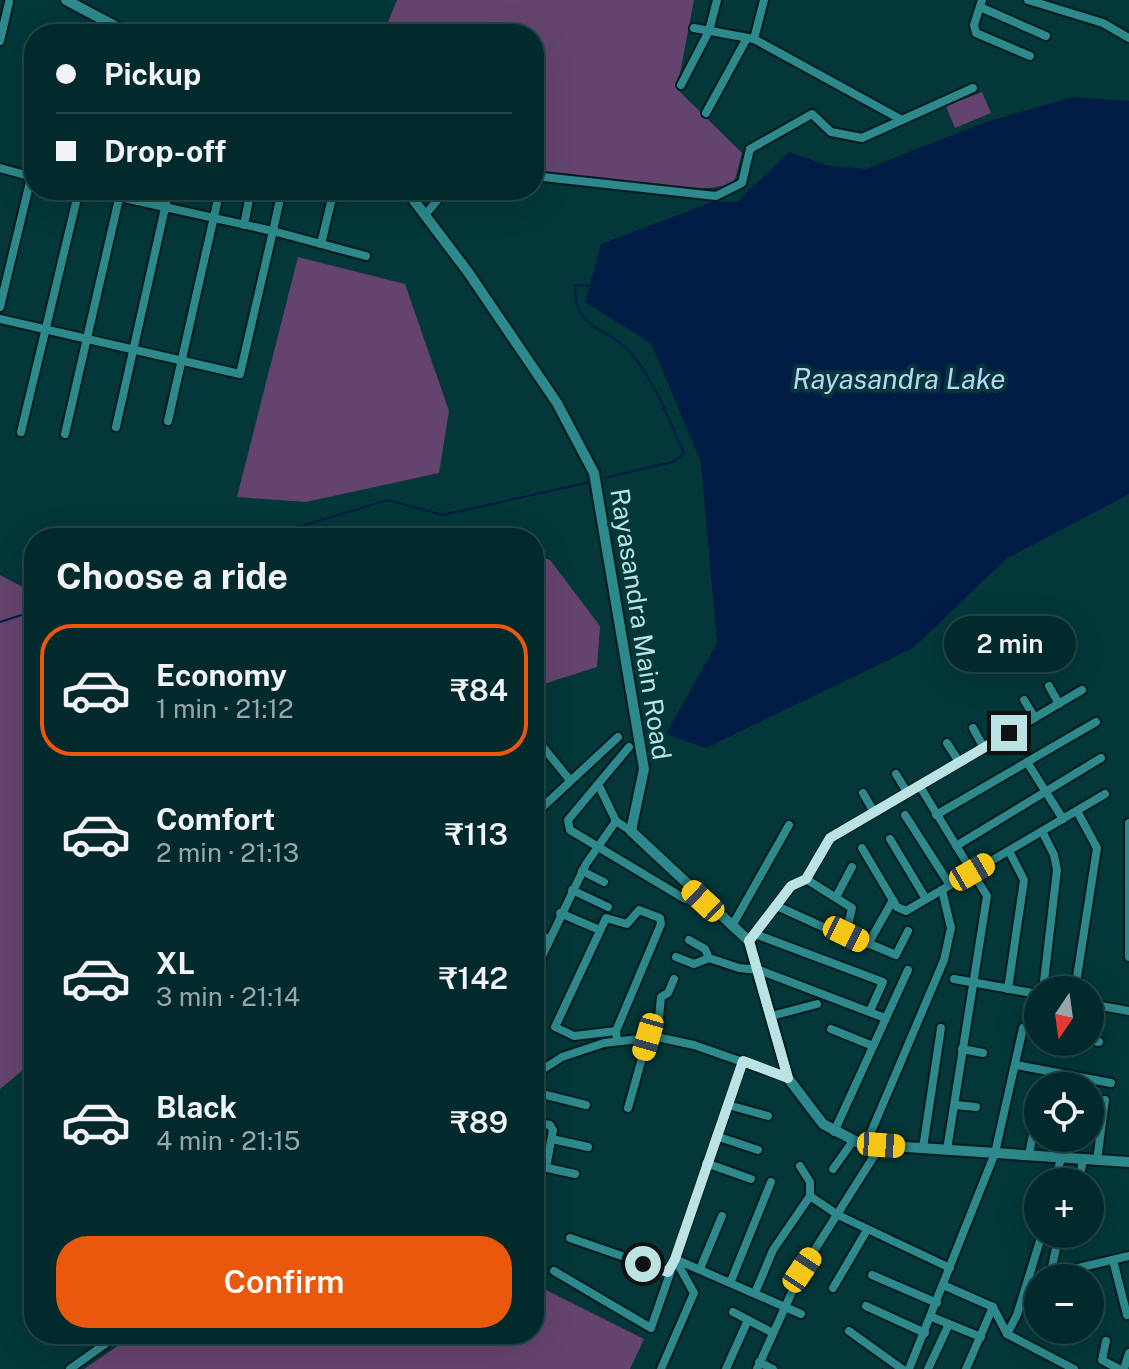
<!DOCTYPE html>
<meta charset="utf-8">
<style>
body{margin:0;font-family:"Public Sans",sans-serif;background:#103537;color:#f1f3f6;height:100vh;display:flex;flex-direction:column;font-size:30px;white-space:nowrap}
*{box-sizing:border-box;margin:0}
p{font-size:26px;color:#96a6a9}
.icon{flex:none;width:44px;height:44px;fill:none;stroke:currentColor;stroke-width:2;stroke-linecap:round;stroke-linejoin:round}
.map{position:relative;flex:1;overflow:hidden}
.panel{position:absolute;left:24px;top:528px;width:520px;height:816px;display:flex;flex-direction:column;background:#02292b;border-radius:32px;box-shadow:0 8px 32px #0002,0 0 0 2px #234547}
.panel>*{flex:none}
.hud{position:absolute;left:24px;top:24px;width:520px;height:176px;border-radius:32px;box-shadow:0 8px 32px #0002,0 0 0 2px #234547;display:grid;align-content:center;height:176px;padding:0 32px;background:#02292b}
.needle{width:52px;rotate:193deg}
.fabs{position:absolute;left:1024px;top:976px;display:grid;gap:16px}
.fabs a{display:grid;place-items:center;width:80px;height:80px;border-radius:50%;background:#02292b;box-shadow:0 8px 32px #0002,0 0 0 2px #234547;font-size:40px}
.end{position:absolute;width:36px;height:36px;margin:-18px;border:10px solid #bbe3e4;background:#111;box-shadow:0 0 0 4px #111}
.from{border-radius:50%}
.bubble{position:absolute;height:56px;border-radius:28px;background:#02292b;box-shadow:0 8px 32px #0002,0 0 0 2px #234547;font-size:26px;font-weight:600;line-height:56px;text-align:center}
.car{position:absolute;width:24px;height:48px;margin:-24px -12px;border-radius:10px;box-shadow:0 0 6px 2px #0007;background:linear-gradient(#f5c518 24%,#345 0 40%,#f5c518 0 76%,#345 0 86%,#f5c518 0)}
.hud b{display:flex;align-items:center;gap:28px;height:76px;font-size:30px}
.hud b+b{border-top:2px solid #234547}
.hud i{width:20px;height:20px;background:#f1f3f6}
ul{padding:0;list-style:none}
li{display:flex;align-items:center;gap:24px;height:132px;margin:0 16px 12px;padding:0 16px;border:4px solid transparent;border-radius:32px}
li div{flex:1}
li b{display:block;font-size:30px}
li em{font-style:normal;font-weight:600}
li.current{border-color:#ea580c}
li>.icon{width:72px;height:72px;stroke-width:1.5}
h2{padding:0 32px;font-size:36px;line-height:96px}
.action{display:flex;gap:16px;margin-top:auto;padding:16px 32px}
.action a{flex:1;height:92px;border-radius:32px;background:#ea580c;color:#fff;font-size:32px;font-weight:600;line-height:92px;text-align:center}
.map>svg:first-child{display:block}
.green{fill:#64446e}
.water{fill:#011c44}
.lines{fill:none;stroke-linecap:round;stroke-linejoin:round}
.stream{stroke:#011c44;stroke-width:2}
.minor-casing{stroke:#011c1d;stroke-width:12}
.tertiary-casing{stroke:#011c1d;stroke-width:14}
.minor{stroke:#2d898c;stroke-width:8}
.tertiary{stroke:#2d898c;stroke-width:10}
.route{stroke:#bbe3e4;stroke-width:10}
.labels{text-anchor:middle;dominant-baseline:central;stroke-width:8;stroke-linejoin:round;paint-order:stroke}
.street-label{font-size:26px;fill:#bbe3e4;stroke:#033739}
.water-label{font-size:28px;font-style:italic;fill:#bcd3f5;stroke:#033739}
</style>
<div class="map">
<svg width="1129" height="1369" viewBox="0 0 1129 1369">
<rect width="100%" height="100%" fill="#033739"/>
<g class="green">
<path d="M397,0H694L677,89L742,153L734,183C685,199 587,177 534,171V34H383Z"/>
<path d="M982,92L991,113L955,128L946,106Z"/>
<path d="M298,257L405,284L449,411L439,473L306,502L237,497Z"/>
<path d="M534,554L550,560L600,626L597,667L534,687Z"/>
<path d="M0,575L34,593V1061L0,1089Z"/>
<path d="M534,1284L644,1339L630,1369H84L135,1334H534Z"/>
</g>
<path class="water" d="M1073,97L1129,101V494L1006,559L913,648L706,748L666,734L717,643L701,462L651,343L585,302L601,244L712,202H737L789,152L829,166L866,169L986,122Z"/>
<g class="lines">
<g class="stream">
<path d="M590,286L575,285C573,331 608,326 631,353C655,381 669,420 684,453L673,462L604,478"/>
<path d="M262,538L388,500L443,515L590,482"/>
<path d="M0,622L34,611"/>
</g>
<defs>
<g id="minor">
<path d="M982,0L974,25L976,33L1030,56"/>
<path d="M1028,0L1103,23L1129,38"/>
<path d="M980,7L1046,36"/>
<path d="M694,28L754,39L902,120"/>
<path d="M64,34V32"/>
<path d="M754,39L764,0"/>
<path d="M0,41L9,2"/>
<path d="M681,85L709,31L717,0"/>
<path d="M706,113L747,38"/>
<path d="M0,168L33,177"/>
<path d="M534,176L716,196L742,183L750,149L812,114L831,132L862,138L973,88"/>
<path d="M282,190L273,231L366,256"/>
<path d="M425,215L446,190"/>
<path d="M244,225L251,190"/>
<path d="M321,244L334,190"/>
<path d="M0,307L34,165"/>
<path d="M0,319L240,374L273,231L88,190"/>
<path d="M168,421L220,190"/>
<path d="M116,427L169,190"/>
<path d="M21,432L79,190"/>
<path d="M65,434L121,190"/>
<path d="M1049,686L1059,704"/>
<path d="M1024,700L1035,718"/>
<path d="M973,728L984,748"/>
<path d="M534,736L569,779"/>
<path d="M947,743L959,762"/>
<path d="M629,747L568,820L570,830L685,899L703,901"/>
<path d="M1027,762L1063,819"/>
<path d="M896,774L907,792"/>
<path d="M919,785L987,896L947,1150"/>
<path d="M599,786L616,821L631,831"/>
<path d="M863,793L874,812"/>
<path d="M534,815L618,737"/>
<path d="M905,815L950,885"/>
<path d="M936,815L1096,722"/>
<path d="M1129,823V888"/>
<path d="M1042,831L1054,855L1057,870L1043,990"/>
<path d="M890,839L926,899"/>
<path d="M956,846L1101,758"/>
<path d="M862,848L897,907L906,911L1105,794"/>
<path d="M582,871L604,882"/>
<path d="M806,879L852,908L846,934L896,955L908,931"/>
<path d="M572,890L608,907"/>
<path d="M1129,890V957"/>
<path d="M836,897L852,867"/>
<path d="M777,906L836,933L846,934"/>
<path d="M560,913L595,928"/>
<path d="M732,926L789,825"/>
<path d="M534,930L548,939"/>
<path d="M755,934L883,982L870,1011"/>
<path d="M689,940L705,949L709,958"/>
<path d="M749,941L791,886L806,879L830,838L1082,690"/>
<path d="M868,944L893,900"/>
<path d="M676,957L694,964L709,958L739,968L759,970L885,1018"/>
<path d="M534,973L586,864L616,821"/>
<path d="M954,979L1038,994"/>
<path d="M1008,989L1024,880L1009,851"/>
<path d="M1075,990L1097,848L1077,811"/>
<path d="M1090,1004L1129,1011"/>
<path d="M771,1016L817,1004"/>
<path d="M831,1029L873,1046"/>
<path d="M616,1031L574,1036L555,1027L606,918L627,924L639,910L660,918L661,924L616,1031L617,1041"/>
<path d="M657,1037L661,997L668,993L674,979"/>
<path d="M1090,1040L1099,1042"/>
<path d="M962,1049L983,1053"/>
<path d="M1016,1065L1111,1083"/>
<path d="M534,1075L562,1057L604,1043L657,1037L694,1045L788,1078"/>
<path d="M534,1092L586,1105"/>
<path d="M728,1105L768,1116"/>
<path d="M955,1105L976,1107"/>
<path d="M628,1108L648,1037"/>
<path d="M534,1122L550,1125L553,1130L546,1168"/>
<path d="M834,1132L908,970"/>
<path d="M716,1136L758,1150"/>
<path d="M552,1139L588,1147"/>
<path d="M866,1144L944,960L951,928L942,890"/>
<path d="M923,1148L941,1028"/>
<path d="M1029,1155L1038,1107"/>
<path d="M1097,1160L1105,1100"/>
<path d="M706,1163L751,1179"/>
<path d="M534,1165L575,1174"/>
<path d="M800,1166L810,1182V1196"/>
<path d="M833,1169L853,1141"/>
<path d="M1055,1182L1066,1138"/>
<path d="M1079,1182L1083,1159"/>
<path d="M1059,1234L1052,1267L1057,1273L1129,1256"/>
<path d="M570,1238L668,1272"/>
<path d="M1113,1260L1127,1315"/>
<path d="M700,1269L722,1216"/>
<path d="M554,1271L651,1328L675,1259L801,1314"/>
<path d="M872,1275L937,1303"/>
<path d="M731,1281L771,1182"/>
<path d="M943,1285L993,1307L966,1369"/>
<path d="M833,1288L867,1230"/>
<path d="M755,1293L773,1250L810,1196L838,1215L950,1268"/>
<path d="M1090,1294L1092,1301"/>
<path d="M866,1306L925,1333"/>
<path d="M993,1307L1007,1334L1074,1369"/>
<path d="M733,1312L771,1332"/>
<path d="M949,1324L981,1337"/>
<path d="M849,1331L902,1369"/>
<path d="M1007,1334L1017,1315L1042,1234"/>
<path d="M1106,1341L1102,1360L1119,1369"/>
<path d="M759,1362L773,1369"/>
<path d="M70,1369L119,1334"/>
<path d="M661,1369L694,1293L675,1259L743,1061"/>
<path d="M726,1369L748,1320"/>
<path d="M757,1369L802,1270L881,1145"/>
<path d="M909,1369L995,1153L1023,1028L1038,1031"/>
<path d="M928,1369L949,1324L932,1317"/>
<path d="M1124,1369L1129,1353"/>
</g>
<g id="tertiary">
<path d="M66,0L130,34"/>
<path d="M406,190L468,272L557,403L594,473L644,769L631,831L749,941L788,1078L823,1124L861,1144L1129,1162"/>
</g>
</defs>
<use href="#minor" class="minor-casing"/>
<use href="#tertiary" class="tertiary-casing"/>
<use href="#minor" class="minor"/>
<use href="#tertiary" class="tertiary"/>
</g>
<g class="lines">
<path class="route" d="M643,1264L668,1272L675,1259L743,1061L788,1078L749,941L791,886L806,879L830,838L1009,733"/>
</g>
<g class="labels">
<g class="street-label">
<text transform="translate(641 624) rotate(81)">Rayasandra Main Road</text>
</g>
<g class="water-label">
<text x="899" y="378">Rayasandra Lake</text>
</g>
</g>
</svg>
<div class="fabs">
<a><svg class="needle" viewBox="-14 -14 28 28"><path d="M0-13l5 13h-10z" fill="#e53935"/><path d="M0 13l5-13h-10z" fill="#96a6a9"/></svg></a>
<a><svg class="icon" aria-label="locate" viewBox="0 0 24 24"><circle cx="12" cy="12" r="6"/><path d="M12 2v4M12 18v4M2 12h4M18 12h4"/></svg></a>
<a>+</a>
<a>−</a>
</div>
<i class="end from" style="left:643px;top:1264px"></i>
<i class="end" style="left:1009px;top:733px"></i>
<div class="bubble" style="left:944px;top:616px;width:132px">2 min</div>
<i class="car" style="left:972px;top:872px;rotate:60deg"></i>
<i class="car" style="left:703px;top:901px;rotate:313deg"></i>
<i class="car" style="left:846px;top:934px;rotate:116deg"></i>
<i class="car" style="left:648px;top:1037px;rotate:196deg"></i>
<i class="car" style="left:881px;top:1145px;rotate:94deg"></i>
<i class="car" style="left:802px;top:1270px;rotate:34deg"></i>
<div class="hud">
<b><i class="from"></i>Pickup</b>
<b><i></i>Drop-off</b>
</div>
<section class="panel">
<h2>Choose a ride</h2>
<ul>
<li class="current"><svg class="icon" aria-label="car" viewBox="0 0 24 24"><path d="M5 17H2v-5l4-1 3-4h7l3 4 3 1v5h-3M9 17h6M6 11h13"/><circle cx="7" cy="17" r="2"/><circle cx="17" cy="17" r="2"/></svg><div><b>Economy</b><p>1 min · 21:12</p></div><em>₹84</em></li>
<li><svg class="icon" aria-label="car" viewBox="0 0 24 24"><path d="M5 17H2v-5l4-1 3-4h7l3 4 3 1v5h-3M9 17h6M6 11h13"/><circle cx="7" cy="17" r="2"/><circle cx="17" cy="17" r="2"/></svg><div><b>Comfort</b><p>2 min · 21:13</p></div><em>₹113</em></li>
<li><svg class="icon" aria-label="car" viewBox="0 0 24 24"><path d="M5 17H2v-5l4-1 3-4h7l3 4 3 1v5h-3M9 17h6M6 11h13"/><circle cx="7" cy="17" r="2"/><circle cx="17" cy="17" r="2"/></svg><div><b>XL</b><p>3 min · 21:14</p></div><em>₹142</em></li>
<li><svg class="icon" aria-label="car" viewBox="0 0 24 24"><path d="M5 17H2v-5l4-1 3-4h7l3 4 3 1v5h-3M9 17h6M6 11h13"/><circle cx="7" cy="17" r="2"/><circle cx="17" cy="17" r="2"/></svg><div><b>Black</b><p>4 min · 21:15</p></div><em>₹89</em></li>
</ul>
<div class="action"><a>Confirm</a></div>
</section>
</div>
